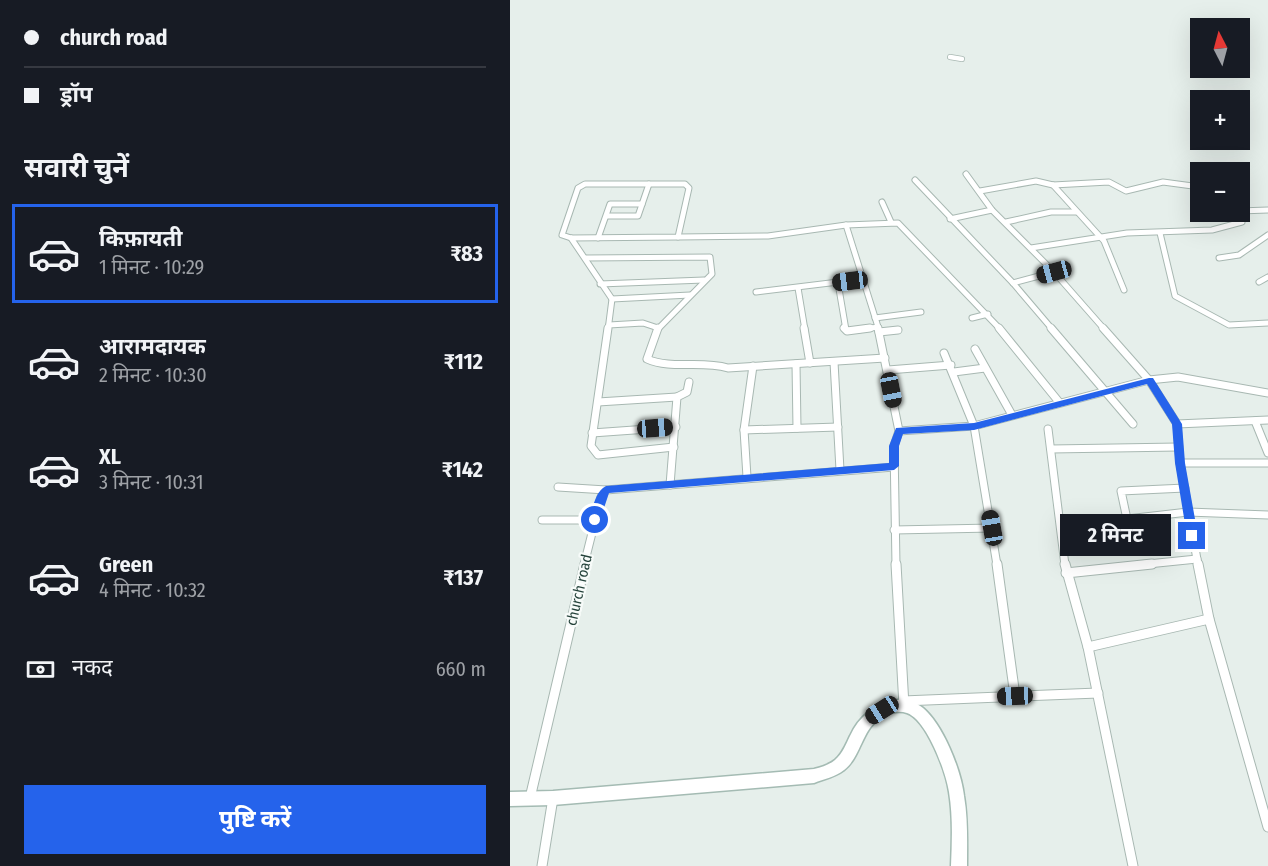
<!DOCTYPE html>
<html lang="hi">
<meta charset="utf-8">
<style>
body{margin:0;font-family:"Fira Sans Condensed","Noto Sans Devanagari",sans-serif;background:#242831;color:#f1f3f6;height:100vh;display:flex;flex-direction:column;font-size:22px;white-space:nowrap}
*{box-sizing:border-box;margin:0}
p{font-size:20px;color:#9ea1a6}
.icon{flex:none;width:33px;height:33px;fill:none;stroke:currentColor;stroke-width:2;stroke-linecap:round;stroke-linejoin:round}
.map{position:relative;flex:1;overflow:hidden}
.panel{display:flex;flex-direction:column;background:#171b24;width:510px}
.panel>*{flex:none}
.guide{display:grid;align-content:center;height:132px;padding:0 24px;background:#171b24}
.needle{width:39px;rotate:354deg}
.fabs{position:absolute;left:680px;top:18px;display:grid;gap:12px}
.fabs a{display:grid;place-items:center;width:60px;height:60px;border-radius:0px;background:#171b24;box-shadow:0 6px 24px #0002;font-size:30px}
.end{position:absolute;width:27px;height:27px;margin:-14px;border:8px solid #2563eb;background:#fff;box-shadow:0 0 0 3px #fff}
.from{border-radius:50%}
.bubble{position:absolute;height:42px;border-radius:0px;background:#171b24;box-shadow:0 6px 24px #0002;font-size:20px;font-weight:700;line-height:42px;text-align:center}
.car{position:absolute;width:18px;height:36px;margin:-18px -9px;border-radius:8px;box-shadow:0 0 4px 2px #0007;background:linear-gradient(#222 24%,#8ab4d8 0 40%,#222 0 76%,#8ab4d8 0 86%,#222 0)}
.guide b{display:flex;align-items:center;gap:21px;height:57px;font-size:22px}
.guide b+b{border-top:2px solid #363941}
.guide i{width:15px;height:15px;background:#f1f3f6}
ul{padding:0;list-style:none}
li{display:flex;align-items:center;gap:18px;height:99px;margin:0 12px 9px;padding:0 12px;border:3px solid transparent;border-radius:0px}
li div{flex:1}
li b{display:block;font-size:22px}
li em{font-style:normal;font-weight:700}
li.selected{border-color:#2563eb}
li>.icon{width:54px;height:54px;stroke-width:1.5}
h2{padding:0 24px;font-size:27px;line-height:72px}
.pay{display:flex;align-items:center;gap:15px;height:66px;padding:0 24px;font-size:22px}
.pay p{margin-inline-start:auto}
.primary-button{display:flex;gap:12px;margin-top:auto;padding:12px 24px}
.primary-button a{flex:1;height:69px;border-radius:0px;background:#2563eb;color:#fff;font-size:24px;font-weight:700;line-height:69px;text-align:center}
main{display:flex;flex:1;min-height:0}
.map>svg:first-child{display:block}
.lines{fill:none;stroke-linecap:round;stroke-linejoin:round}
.street-far3-casing{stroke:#a8b8b2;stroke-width:6}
.street-far2-casing{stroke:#a8b8b2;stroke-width:7}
.street-far1-casing{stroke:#a8b8b2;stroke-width:9}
.street-casing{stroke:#a8b8b2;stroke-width:11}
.secondary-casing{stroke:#a4bbb3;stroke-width:3}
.street-far3{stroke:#fff;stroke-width:4.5}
.street-far2{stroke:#fff;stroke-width:5}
.street-far1{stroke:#fff;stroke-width:7}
.street{stroke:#fff;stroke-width:9}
.secondary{fill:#fff;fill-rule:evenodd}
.route{fill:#2563eb}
.labels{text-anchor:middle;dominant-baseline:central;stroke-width:4.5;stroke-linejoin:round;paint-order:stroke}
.street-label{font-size:15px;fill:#24423a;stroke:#f7fbf9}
</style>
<main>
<section class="panel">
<div class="guide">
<b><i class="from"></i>church road</b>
<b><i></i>ड्रॉप</b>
</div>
<h2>सवारी चुनें</h2>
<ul>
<li class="selected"><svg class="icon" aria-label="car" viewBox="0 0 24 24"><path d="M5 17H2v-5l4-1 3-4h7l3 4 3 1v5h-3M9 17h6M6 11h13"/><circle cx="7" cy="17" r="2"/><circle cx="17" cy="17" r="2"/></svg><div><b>किफ़ायती</b><p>1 मिनट · 10:29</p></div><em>₹83</em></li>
<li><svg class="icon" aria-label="car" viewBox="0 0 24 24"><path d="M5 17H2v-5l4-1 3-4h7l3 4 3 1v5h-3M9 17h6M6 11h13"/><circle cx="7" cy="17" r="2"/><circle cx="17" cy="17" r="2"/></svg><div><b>आरामदायक</b><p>2 मिनट · 10:30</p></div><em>₹112</em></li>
<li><svg class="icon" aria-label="car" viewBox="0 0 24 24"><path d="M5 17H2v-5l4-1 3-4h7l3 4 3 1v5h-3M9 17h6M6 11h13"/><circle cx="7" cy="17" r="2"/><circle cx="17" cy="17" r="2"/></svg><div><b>XL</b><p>3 मिनट · 10:31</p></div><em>₹142</em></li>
<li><svg class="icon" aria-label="car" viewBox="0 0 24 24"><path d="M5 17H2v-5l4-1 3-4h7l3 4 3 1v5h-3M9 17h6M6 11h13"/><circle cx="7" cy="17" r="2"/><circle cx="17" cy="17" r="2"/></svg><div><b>Green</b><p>4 मिनट · 10:32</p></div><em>₹137</em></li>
</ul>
<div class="pay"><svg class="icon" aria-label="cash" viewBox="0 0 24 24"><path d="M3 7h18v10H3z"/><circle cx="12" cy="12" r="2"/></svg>नकद<p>660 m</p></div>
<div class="primary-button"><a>पुष्टि करें</a></div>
</section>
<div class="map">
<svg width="758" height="866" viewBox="0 0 758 866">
<rect width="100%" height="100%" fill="#e6efeb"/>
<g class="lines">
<defs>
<path id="street-far3" d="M440,57L452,59"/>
<g id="street-far2">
<path d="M456,174L482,210L544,272L595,330"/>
<path d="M405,180L503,283L543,330"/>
<path d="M75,184H175L179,188L168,237L61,238L52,235L68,188Z"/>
<path d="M543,185L594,241L614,290"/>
<path d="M470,191L526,181L543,185L599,182L616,191L653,182L690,187"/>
<path d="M372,202L381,222"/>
<path d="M729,211L758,210"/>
<path d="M97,216H128L139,184"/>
<path d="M440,219L482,210"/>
<path d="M496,222L541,212H566"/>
<path d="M336,225L369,330"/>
<path d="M650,233L665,296L719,325L758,323"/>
<path d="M168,237L258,236L336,225L388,223L491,330"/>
<path d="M61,238L102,299L98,330"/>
<path d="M88,238L100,204H132"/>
<path d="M521,248L617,233L702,230L732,222L725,212"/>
<path d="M76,258L200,257L202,274L147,330"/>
<path d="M709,258L729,255L758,235"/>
<path d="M749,282L758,277"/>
<path d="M328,283L336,330"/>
<path d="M503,283L544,272"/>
<path d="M90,284L194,280"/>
<path d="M288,288L295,330"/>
<path d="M246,292L353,279"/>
<path d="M102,299L180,295"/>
<path d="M365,318L411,312"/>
<path d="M462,318L478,314"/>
<path d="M99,325L133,323L148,328"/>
<path d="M348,330L368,327"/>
</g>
<g id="street-far1">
<path d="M98,328L81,446L88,455L164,447"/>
<path d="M148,328L137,359C162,370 190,360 218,368L375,358"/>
<path d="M294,328L300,363"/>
<path d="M334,328L337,331L360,328"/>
<path d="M368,328L389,431L384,446L386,565"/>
<path d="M489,328L549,402"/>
<path d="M541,328L623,424"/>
<path d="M593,328L639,380L667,424L670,463L688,565"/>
<path d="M369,332L388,330"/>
<path d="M465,349L502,415"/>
<path d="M434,353L464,426L487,565"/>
<path d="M324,362L330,470"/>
<path d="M286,364L287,428"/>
<path d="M378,370L441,365"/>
<path d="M444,372L475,368"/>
<path d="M88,402L167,397"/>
<path d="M745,421L758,453"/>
<path d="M667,424L758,420"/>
<path d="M538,429L555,565"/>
<path d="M234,430L328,427"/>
<path d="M389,431L464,426L639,380L668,377L758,393"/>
<path d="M82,433L166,427"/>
<path d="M541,449L668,447"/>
<path d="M670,463H758"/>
<path d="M237,477L234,430L243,366"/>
<path d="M160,485L167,397L177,392L179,382"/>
<path d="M48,487L96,490"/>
<path d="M675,488L611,491L617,519L678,512L758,515"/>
<path d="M32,520H85"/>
<path d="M384,530L482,528"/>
<path d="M74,565L91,497L96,490L384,467"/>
<path d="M628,565L687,559"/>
</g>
<g id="street">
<path d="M386,564L394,706"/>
<path d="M487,564L505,696"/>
<path d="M555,564L578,647L623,866"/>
<path d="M688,564L699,619L758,827"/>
<path d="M556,573L642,564"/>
<path d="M578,647L699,619"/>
<path d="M393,701L588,693"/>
<path d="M20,798L75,564"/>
<path d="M32,866L43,798"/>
</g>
<path id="secondary" d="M387,700C396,700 406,702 413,708C433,725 451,770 454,796C458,819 457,843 457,866H441C442,841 443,816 439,792C436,772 417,720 397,713C388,710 377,713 370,718C351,731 351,757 334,770C325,777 314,779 304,783L43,805L0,806V792L43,791L304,769C312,767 319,765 325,760C333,753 336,744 340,736C349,716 365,704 387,700Z"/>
</defs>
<use href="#street-far3" class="street-far3-casing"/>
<use href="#street-far2" class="street-far2-casing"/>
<use href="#street-far1" class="street-far1-casing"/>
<use href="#street" class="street-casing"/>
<use href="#secondary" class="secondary-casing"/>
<use href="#street-far3" class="street-far3"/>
<use href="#street-far2" class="street-far2"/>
<use href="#street-far1" class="street-far1"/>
<use href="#street" class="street"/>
<use href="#secondary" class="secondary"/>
</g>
<path class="route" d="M639,378H643L672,424L675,463L688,536L682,540L677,536L665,463L662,424L637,384L464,430L393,434L389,446V466L384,470L99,493L89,523L85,524L80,520C83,508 84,493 96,486L379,463V446L386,428L464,423Z"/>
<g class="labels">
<g class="street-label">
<text transform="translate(69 590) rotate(-77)">church road</text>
</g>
</g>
</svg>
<div class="fabs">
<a><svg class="needle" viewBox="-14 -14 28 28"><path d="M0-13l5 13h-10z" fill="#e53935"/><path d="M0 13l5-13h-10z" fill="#9ea1a6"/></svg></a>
<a>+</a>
<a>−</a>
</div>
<i class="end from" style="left:85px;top:520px"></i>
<i class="end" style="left:682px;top:536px"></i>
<div class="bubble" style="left:550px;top:514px;width:111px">2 मिनट</div>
<i class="car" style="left:544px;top:272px;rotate:255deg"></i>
<i class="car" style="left:340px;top:281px;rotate:263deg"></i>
<i class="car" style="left:381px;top:390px;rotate:169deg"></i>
<i class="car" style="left:145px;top:428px;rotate:86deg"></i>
<i class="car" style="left:482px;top:528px;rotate:350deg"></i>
<i class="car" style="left:505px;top:696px;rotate:268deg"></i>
<i class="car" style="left:372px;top:710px;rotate:238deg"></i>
</div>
</main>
